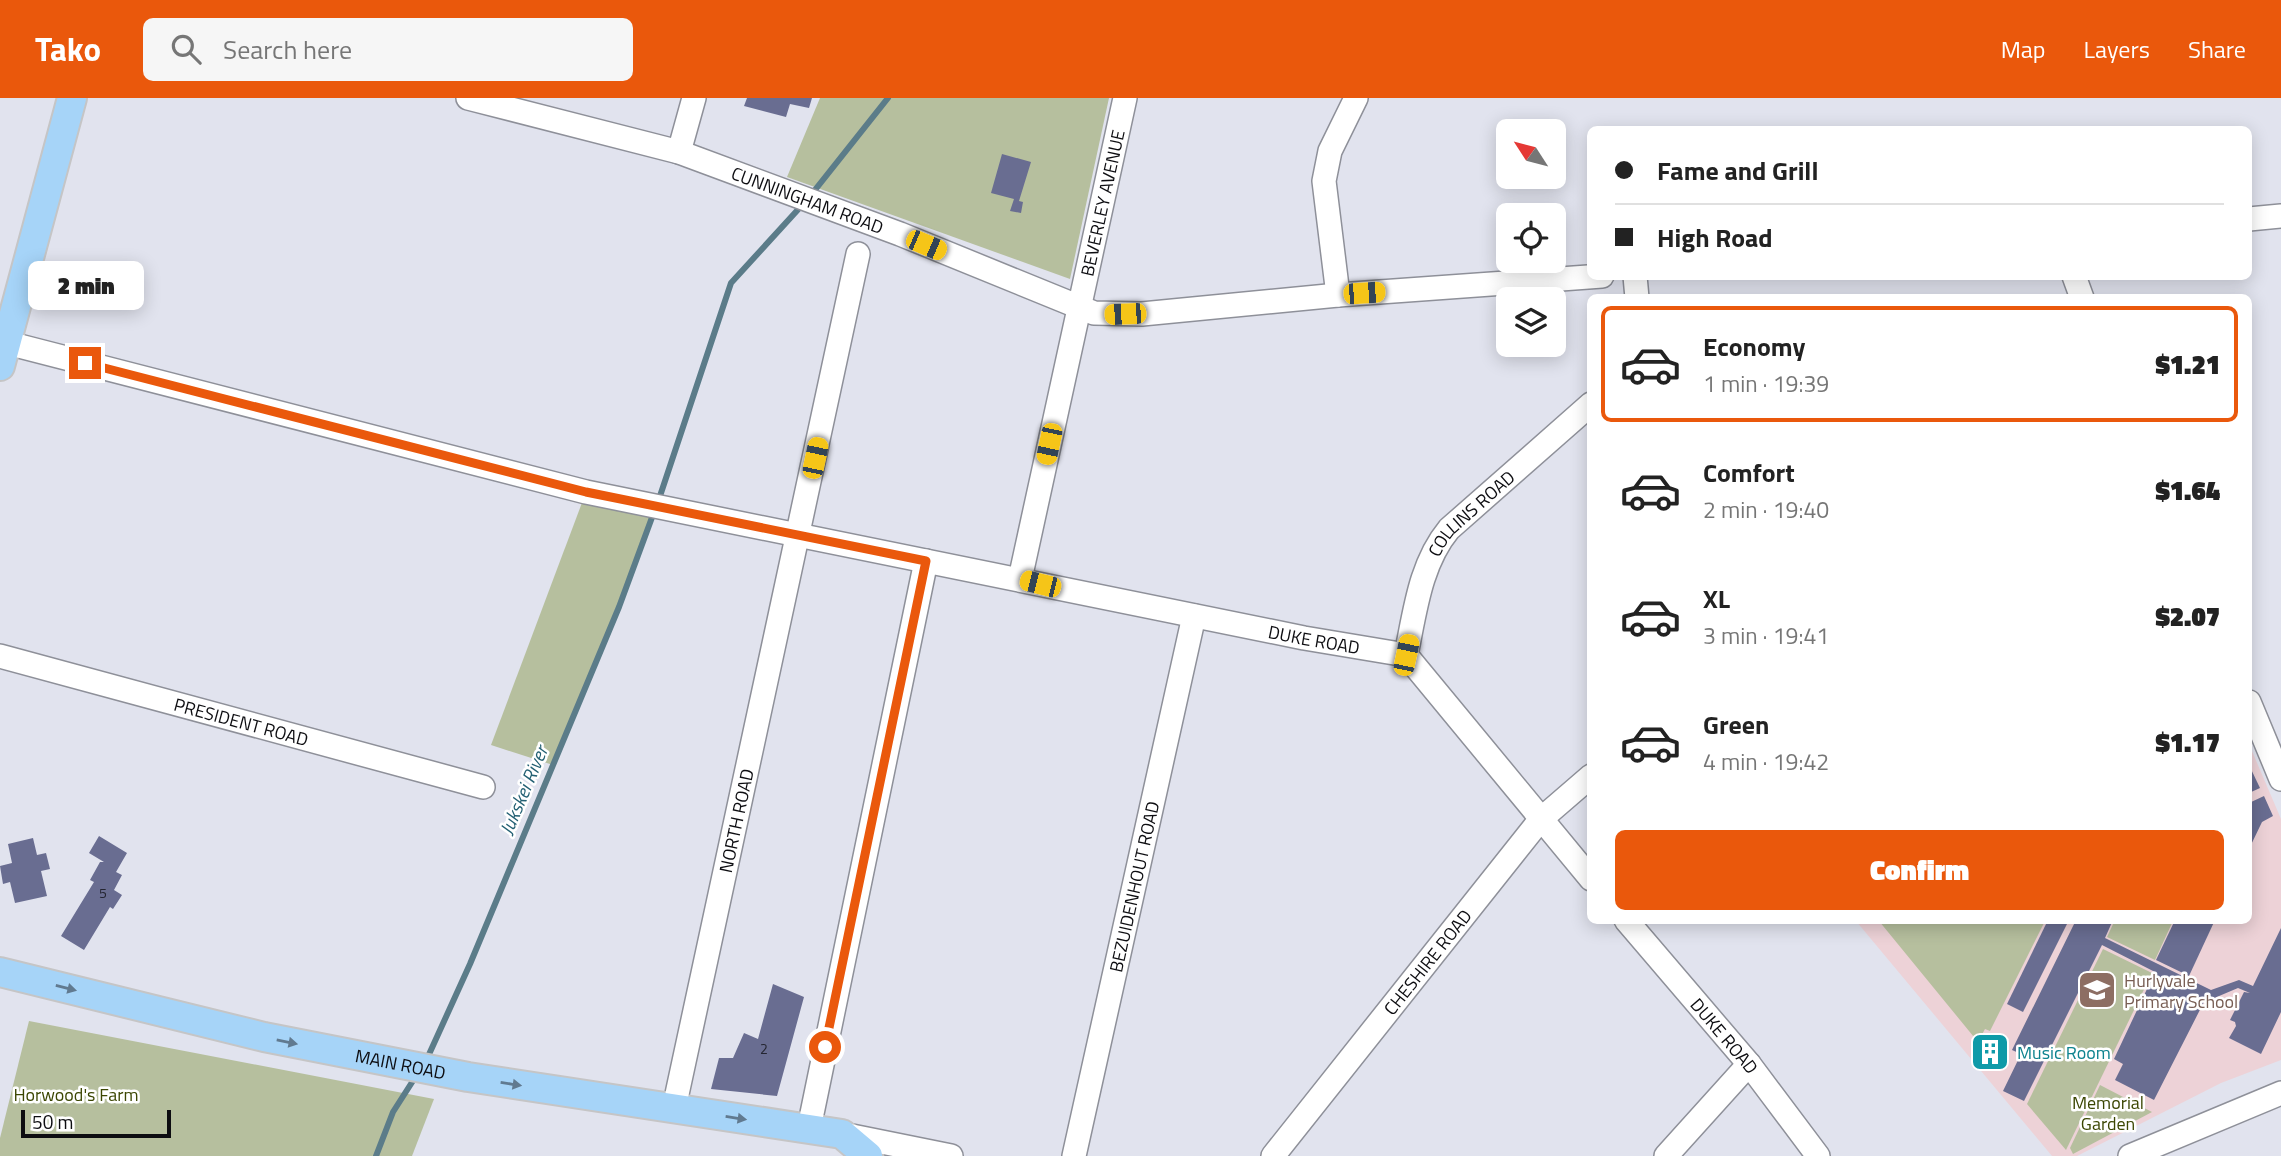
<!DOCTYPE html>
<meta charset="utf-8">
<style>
body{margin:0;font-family:"Titillium Web",sans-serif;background:#f6f6f6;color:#222;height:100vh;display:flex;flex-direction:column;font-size:26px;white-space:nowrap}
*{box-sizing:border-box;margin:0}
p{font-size:23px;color:#767676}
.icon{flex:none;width:38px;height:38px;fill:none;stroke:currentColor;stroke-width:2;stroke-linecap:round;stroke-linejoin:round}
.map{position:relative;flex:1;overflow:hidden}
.panel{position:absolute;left:1587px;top:196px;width:665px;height:630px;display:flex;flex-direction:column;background:#fff;border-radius:10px;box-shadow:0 4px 18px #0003}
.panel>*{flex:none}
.guide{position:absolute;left:1587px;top:28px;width:665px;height:154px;border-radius:10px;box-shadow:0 4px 18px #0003;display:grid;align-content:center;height:154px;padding:0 28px;background:#fff}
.needle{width:46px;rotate:306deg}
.tools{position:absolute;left:1496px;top:21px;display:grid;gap:14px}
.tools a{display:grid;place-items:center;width:70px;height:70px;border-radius:10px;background:#fff;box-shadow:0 4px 18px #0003;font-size:35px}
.scale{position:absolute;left:21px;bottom:18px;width:150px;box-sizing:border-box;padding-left:7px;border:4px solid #0d0d11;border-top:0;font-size:19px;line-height:24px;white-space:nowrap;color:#0d0d11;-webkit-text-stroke:5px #fff;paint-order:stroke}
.end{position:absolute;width:32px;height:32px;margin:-16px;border:9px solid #ea580c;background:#fff;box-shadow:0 0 0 4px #fff}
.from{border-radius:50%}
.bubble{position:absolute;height:49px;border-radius:10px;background:#fff;box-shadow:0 4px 18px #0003;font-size:23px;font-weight:800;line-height:49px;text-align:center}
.car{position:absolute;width:21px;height:42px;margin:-21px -10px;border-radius:9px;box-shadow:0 0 5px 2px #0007;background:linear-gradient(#f5c518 24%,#345 0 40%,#f5c518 0 76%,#345 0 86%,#f5c518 0)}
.guide b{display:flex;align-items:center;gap:24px;height:66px;font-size:26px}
.guide b+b{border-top:2px solid #e0e0e0}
.guide i{width:18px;height:18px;background:#222}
ul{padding:12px 0 0;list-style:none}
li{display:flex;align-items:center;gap:21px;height:116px;margin:0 14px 10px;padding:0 14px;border:4px solid transparent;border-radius:10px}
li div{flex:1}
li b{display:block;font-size:26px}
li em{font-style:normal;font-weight:800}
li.selected{border-color:#ea580c}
li>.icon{width:63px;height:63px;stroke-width:1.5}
.primary-button{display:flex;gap:14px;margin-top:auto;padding:14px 28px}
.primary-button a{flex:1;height:80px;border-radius:10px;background:#ea580c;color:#fff;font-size:28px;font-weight:800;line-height:80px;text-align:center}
header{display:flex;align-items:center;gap:42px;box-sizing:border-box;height:98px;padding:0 35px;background:#ea580c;color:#fff}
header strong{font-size:33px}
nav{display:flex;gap:38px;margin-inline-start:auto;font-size:24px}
.search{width:490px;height:63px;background:#f6f6f6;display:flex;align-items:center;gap:18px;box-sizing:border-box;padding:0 24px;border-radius:10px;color:#767676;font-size:26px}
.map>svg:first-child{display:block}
.education{fill:#edd2d7}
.green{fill:#b6bf9e}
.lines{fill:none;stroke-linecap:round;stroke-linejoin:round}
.stream{stroke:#5b7c89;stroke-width:6}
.building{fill:#696d91}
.minor-casing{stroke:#8e9099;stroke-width:26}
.major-casing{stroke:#c5c5c6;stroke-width:32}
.minor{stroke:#fff;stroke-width:23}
.major{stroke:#a6d4f8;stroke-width:28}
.oneway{fill:#617a90}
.route{stroke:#ea580c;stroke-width:9}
.labels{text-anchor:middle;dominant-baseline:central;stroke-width:5;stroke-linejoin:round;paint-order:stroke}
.number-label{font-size:14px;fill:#242531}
.street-label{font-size:18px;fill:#0d0d11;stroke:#fff}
.education-label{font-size:18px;fill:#785e54;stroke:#fff;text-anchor:start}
.culture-label{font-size:18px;fill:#0d838f;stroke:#fff;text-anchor:start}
.park-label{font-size:18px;fill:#3b4602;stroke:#fff}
.water-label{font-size:19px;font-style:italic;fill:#236073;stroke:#fff}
</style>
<header>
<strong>Tako</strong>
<div class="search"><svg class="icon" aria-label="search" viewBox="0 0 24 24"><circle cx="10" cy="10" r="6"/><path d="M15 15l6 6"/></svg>Search here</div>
<nav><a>Map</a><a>Layers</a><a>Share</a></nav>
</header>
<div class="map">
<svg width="2281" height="1058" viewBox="0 0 2281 1058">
<rect width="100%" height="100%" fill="#e1e3ee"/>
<path class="education" d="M2249,646L2281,721V962L2221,985L2077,1058H2052L1856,823L2249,822Z"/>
<g class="green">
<path d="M820,0H1109L1070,181L787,79Z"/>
<path d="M586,394L657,408L553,667L491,647Z"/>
<path d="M2115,822L2173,823L2155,862L2107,839Z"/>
<path d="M1879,823H2045L1990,933L1985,931L1978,944Z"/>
<path d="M2103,851L2152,875L2066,1052L2027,1006Z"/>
<path d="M29,923L434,1001L412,1058H0V1040Z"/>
<path d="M2100,987L2152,1014L2073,1056L2070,1050Z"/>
</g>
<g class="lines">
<g class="stream">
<path d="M811,97L888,0"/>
<path d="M658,404L731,185L804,105"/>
<path d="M426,963L470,866L619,509L654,414"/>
<path d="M376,1058L393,1014L416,978"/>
</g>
</g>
<g class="building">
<path d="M747,0H812L809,10L790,6L786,19L744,8Z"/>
<path d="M1002,56L1031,64L1019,103L1023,104L1021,115L1010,113L1014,101L991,95Z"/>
<path d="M2249,667L2260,690L2249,695Z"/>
<path d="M2264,698L2273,718L2262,724L2249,751V705Z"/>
<path d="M99,738L127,755L116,774L122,777L114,792L122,797L113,811L110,809L84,852L61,838L94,784L90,782L100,764H104L89,755Z"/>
<path d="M33,740L37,757L46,755L50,771L41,773L47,798L15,805L10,784L3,786L0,768L12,765L8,746Z"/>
<path d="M2048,822H2069L2023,914L2007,906Z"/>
<path d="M2076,822H2113L2105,840L2211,892L2239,882L2253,888L2281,830V914L2261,956L2229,940L2236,928L2235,924L2230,922L2244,894L2250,895L2238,890L2212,901L2207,898L2154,1002L2115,982L2123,966L2114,961L2155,874L2102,847L2024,1003L2003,993L2021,956L2012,952Z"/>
<path d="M2175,822H2215L2189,878L2156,862Z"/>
<path d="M773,886L804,899L777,998L711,991L719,960H733L744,935L758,941Z"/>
<path d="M1984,936L2007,946L1995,972L1973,962Z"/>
</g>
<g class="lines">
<defs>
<g id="minor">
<path id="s1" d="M468,0L679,54L900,136L1094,215L1142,216L1338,197L1602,178"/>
<path d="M679,54L694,0"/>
<path d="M2249,121L2281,118"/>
<path d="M1635,178L1637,200"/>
<path d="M2074,178L2082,200"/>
<path d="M1338,197L1324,83L1330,53L1356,0"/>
<path id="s2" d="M0,243L586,394L1304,540L1406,557L1591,781"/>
<path id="s3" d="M1020,481L1125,0"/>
<path id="s4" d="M1406,557C1415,514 1420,466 1449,431L1591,306"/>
<path id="s5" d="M0,558L483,689"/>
<path d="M2249,604L2281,681"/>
<path id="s6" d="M1626,822L1749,966L1818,1058"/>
<path id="s7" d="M674,1010L858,156"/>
<path d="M809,1030L926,463"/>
<path d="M842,1036L951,1058"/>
<path id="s8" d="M1074,1058L1194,518"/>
<path id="s9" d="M1273,1058L1540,722L1591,678"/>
<path d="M1666,1058L1749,966"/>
<path d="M2130,1058L2281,995"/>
</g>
<g id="major">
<path d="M0,268L72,0"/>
<path id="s10" d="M0,874L264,939L468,979L842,1036L868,1058"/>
</g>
</defs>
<use href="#minor" class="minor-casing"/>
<use href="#major" class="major-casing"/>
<use href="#minor" class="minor"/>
<use href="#major" class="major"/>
</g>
<defs><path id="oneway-solid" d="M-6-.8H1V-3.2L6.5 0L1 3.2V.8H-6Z" transform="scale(1.75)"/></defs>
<g class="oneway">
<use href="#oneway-solid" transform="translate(66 890) rotate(14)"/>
<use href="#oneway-solid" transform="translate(287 944) rotate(11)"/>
<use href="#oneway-solid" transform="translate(511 986) rotate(9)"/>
<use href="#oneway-solid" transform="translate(736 1020) rotate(9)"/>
</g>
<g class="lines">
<path class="route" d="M85,265L586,394L926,463L825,949"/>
</g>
<defs>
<symbol id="school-square" viewBox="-11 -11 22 22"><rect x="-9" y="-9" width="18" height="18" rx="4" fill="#8d6e63" stroke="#fff"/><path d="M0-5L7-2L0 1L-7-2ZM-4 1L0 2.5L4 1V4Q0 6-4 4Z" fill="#fff"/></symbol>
<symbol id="building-square" viewBox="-11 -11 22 22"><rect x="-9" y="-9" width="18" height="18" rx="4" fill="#0f9aa8" stroke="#fff"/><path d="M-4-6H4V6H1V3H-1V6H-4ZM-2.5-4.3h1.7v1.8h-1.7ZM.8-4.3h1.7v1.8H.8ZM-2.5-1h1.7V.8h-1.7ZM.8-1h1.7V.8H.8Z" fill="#fff"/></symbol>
</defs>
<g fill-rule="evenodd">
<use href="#school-square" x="2075" y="870" width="44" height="44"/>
<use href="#building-square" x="1968" y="932" width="44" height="44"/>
</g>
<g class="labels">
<g class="number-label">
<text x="103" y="794">5</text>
<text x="764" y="950">2</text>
</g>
<g class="street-label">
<text stroke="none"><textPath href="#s1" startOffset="355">CUNNINGHAM ROAD</textPath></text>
<text stroke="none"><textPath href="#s3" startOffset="385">BEVERLEY AVENUE</textPath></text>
<text stroke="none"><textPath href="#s4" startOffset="161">COLLINS ROAD</textPath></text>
<text stroke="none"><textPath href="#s2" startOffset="1348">DUKE ROAD</textPath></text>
<text stroke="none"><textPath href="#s5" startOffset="250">PRESIDENT ROAD</textPath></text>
<text stroke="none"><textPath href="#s7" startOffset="294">NORTH ROAD</textPath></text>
<text stroke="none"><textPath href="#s8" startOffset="276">BEZUIDENHOUT ROAD</textPath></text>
<text stroke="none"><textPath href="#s9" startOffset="248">CHESHIRE ROAD</textPath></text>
<text stroke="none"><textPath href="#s6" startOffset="152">DUKE ROAD</textPath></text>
<text stroke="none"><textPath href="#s10" startOffset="411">MAIN ROAD</textPath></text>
</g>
<g class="education-label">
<text x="2124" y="882">Hurlyvale<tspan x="2124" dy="21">Primary School</tspan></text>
</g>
<g class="culture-label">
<text x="2017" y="954">Music Room</text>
</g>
<g class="park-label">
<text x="76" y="996">Horwood's Farm</text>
<text x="2108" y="1004">Memorial<tspan x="2108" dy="21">Garden</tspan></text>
</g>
<g class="water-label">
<text transform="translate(523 692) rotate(-67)">Jukskei River</text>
</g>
</g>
</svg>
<div class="tools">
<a><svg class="needle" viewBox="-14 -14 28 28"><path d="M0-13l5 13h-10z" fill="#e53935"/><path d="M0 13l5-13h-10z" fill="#767676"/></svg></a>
<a><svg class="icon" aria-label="locate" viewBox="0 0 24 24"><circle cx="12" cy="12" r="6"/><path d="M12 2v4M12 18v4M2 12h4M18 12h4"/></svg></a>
<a><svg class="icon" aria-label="layers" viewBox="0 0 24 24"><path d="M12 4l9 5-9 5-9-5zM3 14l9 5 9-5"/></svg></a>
</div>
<div class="scale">50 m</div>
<i class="end from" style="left:825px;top:949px"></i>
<i class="end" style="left:85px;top:265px"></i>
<div class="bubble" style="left:28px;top:163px;width:116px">2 min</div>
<i class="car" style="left:926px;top:147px;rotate:113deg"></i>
<i class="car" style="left:1364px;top:195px;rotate:86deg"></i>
<i class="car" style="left:1125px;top:216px;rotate:268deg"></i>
<i class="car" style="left:1049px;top:346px;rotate:192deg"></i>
<i class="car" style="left:815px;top:360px;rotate:12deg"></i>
<i class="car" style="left:1040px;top:486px;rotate:284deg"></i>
<i class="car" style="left:1406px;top:557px;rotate:12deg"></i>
<div class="guide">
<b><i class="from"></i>Fame and Grill</b>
<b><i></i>High Road</b>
</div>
<section class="panel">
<ul>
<li class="selected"><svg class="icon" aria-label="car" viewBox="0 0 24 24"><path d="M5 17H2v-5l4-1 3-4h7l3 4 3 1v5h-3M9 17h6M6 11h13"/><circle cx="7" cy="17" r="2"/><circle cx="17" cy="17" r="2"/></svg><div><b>Economy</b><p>1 min · 19:39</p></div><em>$1.21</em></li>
<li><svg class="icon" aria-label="car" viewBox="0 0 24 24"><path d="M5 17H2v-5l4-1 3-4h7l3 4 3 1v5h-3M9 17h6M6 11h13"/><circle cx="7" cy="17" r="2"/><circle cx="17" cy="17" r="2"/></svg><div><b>Comfort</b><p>2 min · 19:40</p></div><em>$1.64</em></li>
<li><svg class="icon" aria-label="car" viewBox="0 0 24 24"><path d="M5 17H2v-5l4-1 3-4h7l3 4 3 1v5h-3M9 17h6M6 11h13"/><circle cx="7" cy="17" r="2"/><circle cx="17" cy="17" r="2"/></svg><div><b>XL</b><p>3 min · 19:41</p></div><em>$2.07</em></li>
<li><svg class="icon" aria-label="car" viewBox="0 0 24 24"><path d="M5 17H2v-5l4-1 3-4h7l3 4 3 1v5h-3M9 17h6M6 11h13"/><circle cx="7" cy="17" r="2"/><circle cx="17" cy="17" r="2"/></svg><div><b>Green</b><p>4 min · 19:42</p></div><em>$1.17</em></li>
</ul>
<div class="primary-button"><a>Confirm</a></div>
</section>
</div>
